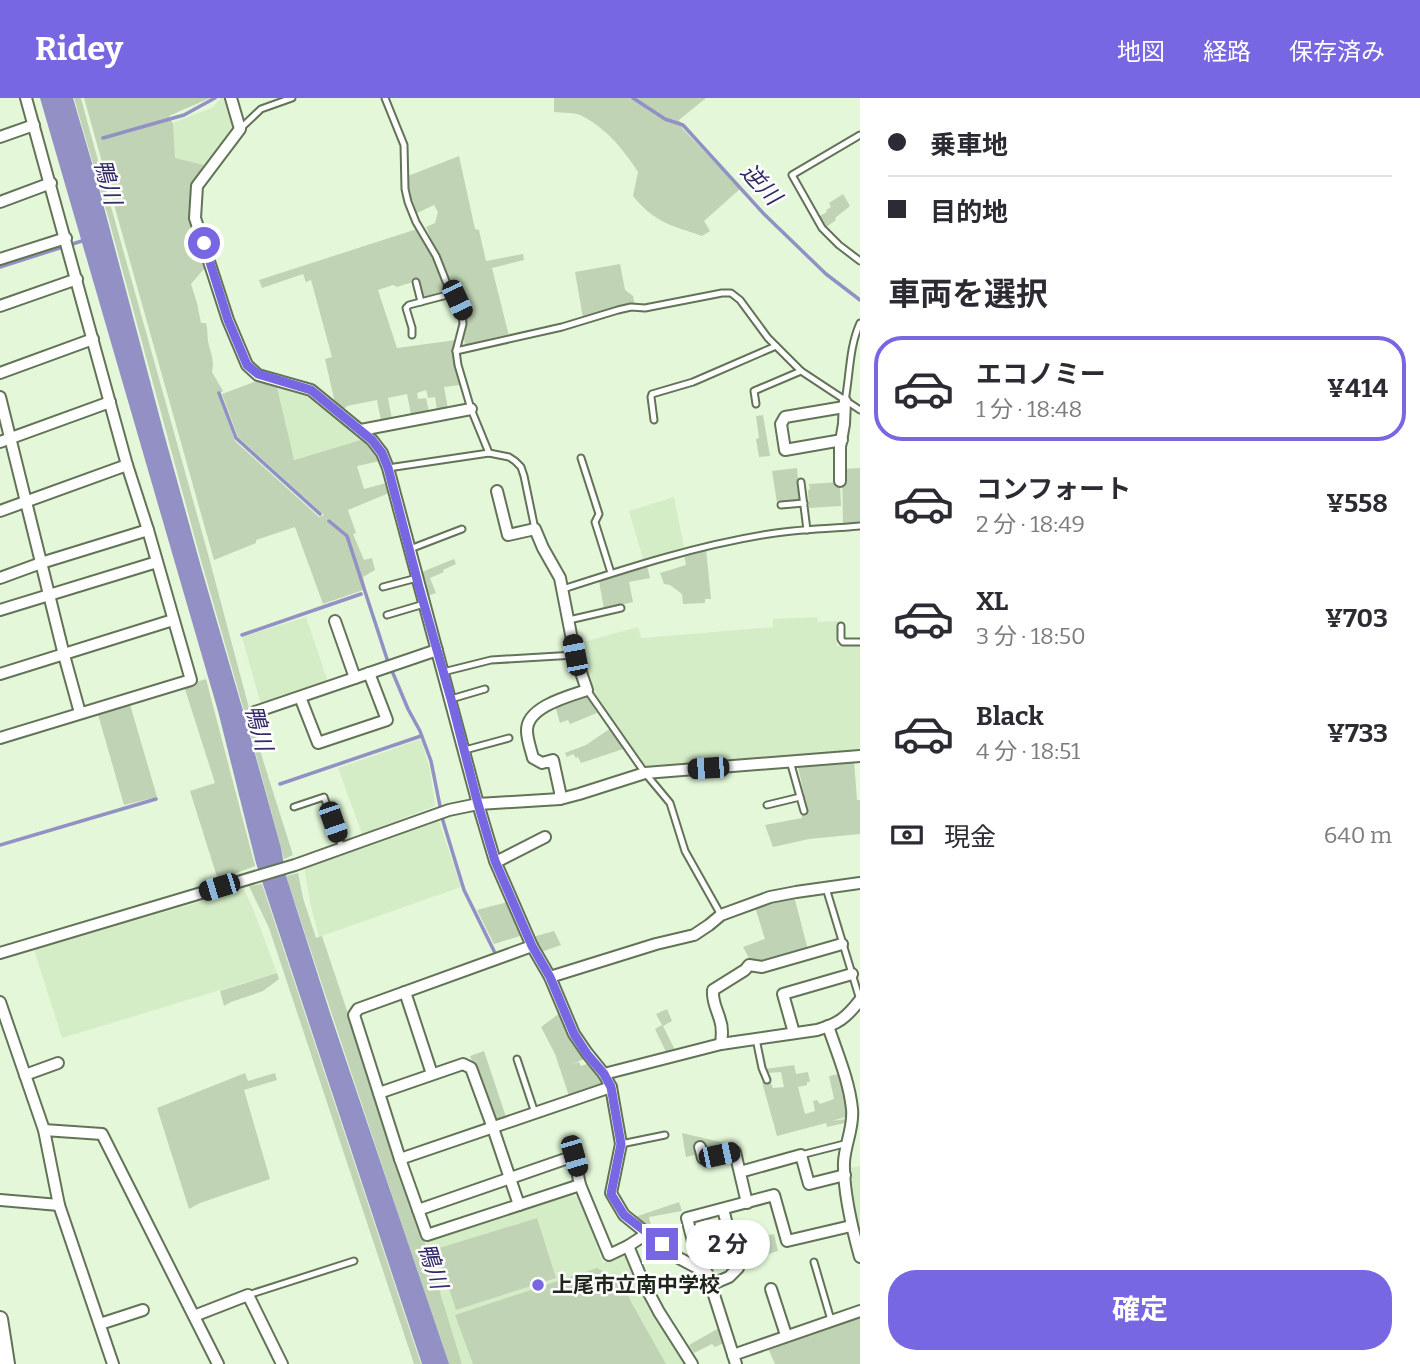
<!DOCTYPE html>
<html lang="ja">
<meta charset="utf-8">
<style>
body{margin:0;font-family:Bitter,"Noto Sans JP",serif;background:#f2f2f3;color:#2b2b33;height:100vh;display:flex;flex-direction:column;font-size:26px;white-space:nowrap}
*{box-sizing:border-box;margin:0}
p{font-size:23px;color:#7c7c81}
.icon{flex:none;width:38px;height:38px;fill:none;stroke:currentColor;stroke-width:2;stroke-linecap:round;stroke-linejoin:round}
.map{position:relative;flex:1;overflow:hidden}
.side{display:flex;flex-direction:column;background:#fff;width:560px}
.side>*{flex:none}
.guide{display:grid;align-content:center;height:154px;padding:0 28px;background:#fff}
.end{position:absolute;width:32px;height:32px;margin:-16px;border:9px solid #7867e2;background:#fff;box-shadow:0 0 0 4px #fff}
.from{border-radius:50%}
.bubble{position:absolute;height:49px;border-radius:24px;background:#fff;box-shadow:0 2px 5px #0004;font-size:23px;font-weight:700;line-height:49px;text-align:center}
.car{position:absolute;width:21px;height:42px;margin:-21px -10px;border-radius:9px;box-shadow:0 0 5px 2px #0007;background:linear-gradient(#222 24%,#8ab4d8 0 40%,#222 0 76%,#8ab4d8 0 86%,#222 0)}
.guide b{display:flex;align-items:center;gap:24px;height:66px;font-size:26px}
.guide b+b{border-top:2px solid #e1e1e2}
.guide i{width:18px;height:18px;background:#2b2b33}
ul{padding:0;list-style:none}
li{display:flex;align-items:center;gap:21px;height:105px;margin:0 14px 10px;padding:0 14px;border:4px solid transparent;border-radius:28px}
li div{flex:1}
li b{display:block;font-size:26px}
li em{font-style:normal;font-weight:700}
li.selected{border-color:#7867e2}
li>.icon{width:63px;height:63px;stroke-width:1.5}
h2{padding:0 28px;font-size:32px;line-height:84px}
.pay{display:flex;align-items:center;gap:18px;height:77px;padding:0 28px;font-size:26px}
.pay p{margin-inline-start:auto}
.action{display:flex;gap:14px;margin-top:auto;padding:14px 28px}
.action a{flex:1;height:80px;border-radius:28px;background:#7867e2;color:#fff;font-size:28px;font-weight:700;line-height:80px;text-align:center}
header{display:flex;align-items:center;gap:42px;box-sizing:border-box;height:98px;padding:0 35px;background:#7867e2;color:#fff}
header strong{font-size:33px}
nav{display:flex;gap:38px;margin-inline-start:auto;font-size:24px}
main{display:flex;flex:1;min-height:0}
.map>svg:first-child{display:block}
.built{fill:#d5edc7}
.green{fill:#c0d4b5}
.water{fill:#9290c4}
.lines{fill:none;stroke-linecap:round;stroke-linejoin:round}
.stream{stroke:#9290c4;stroke-width:3.5}
.lane-casing{stroke:#627358;stroke-width:9}
.street-casing{stroke:#627358;stroke-width:14}
.secondary-casing{stroke:#627358;stroke-width:18}
.lane{stroke:#fff;stroke-width:5}
.street{stroke:#fff;stroke-width:10}
.secondary{stroke:#fff;stroke-width:14}
.route{stroke:#7867e2;stroke-width:9}
.poi-dot{fill:#7867e2;stroke:#fefefe;stroke-width:2.5}
.labels{text-anchor:middle;dominant-baseline:central;stroke-width:5;stroke-linejoin:round;paint-order:stroke}
.poi-label{font-size:21px;font-weight:bold;fill:#1e251a;stroke:#fefefe;text-anchor:start}
.water-label{font-size:23px;font-style:italic;fill:#332a69;stroke:#fefefe}
</style>
<header>
<strong>Ridey</strong>
<nav><a>地図</a><a>経路</a><a>保存済み</a></nav>
</header>
<main>
<div class="map">
<svg width="860" height="1266" viewBox="0 0 860 1266">
<rect width="100%" height="100%" fill="#e4f8d9"/>
<g class="built">
<path d="M221,0H227L234,31L204,67L175,60L172,25L212,10Z"/>
<path d="M277,289L309,296L364,341L293,362Z"/>
<path d="M674,399L684,449L643,461L629,413Z"/>
<path d="M306,519L328,584L261,607L242,539Z"/>
<path d="M817,519L818,524L838,523L837,548L860,547V652L646,670L600,606L591,588L576,546L638,529L641,540L773,529V521Z"/>
<path d="M421,641L430,672L435,708L362,736L338,670Z"/>
<path d="M439,723L461,789L319,839L311,809L304,769L365,750Z"/>
<path d="M244,791L254,813L277,875L62,940L34,852Z"/>
<path d="M860,1068V1138H859L853,1114L849,1070Z"/>
<path d="M570,1096L579,1100L603,1165L625,1157L647,1207L685,1266H462L425,1145Z"/>
</g>
<g class="green">
<path d="M74,0H81L89,30L208,456L262,659L293,757L284,761L245,616L200,459L107,115Z"/>
<path d="M84,0H210L169,18L173,26L175,60L204,67L194,83L193,90L209,171L203,172L191,186L197,205L201,225H206C208,231 207,237 208,243C210,254 215,262 212,274L223,293L218,296L235,343L319,419L324,417L238,339L222,296L257,283L277,289L294,362L364,341L377,355L380,363L357,368L364,391L386,385L389,395L348,412L356,435L353,436L364,462L372,460L375,472L363,479L366,491L323,506L295,429L256,442V445L214,462Z"/>
<path d="M554,0H706L679,22L683,31L740,91L704,123L710,133L702,138C671,127 655,125 633,98L638,74C625,53 605,29 582,18C575,14 563,15 554,14Z"/>
<path d="M459,58L475,131L479,132L486,163L523,156L524,162L492,170L509,238L465,248L464,241L467,224L462,204L446,178L426,129L435,125L438,114L434,107L417,115C412,103 408,91 408,78Z"/>
<path d="M843,96L850,108L835,120L836,122L825,130L818,119L827,114L826,112L831,109L829,105Z"/>
<path d="M417,131L435,162L446,192L422,200L416,183L397,189L393,187L378,192L397,250L456,242L452,254L460,287L444,289L448,311L437,312L435,299L428,300L426,292L417,295L418,301L426,300L429,314L411,317L407,296L388,300L392,321L381,323L377,302L347,308L344,311L335,305L325,261L332,259L311,182L306,184L303,176L262,190L259,182Z"/>
<path d="M620,166L625,192L633,198L635,207H625L583,220L575,174Z"/>
<path d="M763,317L770,358L759,359L756,341L759,340L756,318Z"/>
<path d="M797,370L800,402L777,405L772,373Z"/>
<path d="M860,370V426L843,427L842,371Z"/>
<path d="M840,384L841,408L809,410L808,392H810L809,386Z"/>
<path d="M706,451L711,501H705V505L683,506L682,496L670,487L664,486L660,475L686,467L684,457Z"/>
<path d="M454,461L456,466L443,472L444,474L430,480L436,495L427,498L422,474Z"/>
<path d="M647,468L650,480L629,484L633,504L604,511L599,483Z"/>
<path d="M206,581L255,768L218,782L190,693L215,685L184,588Z"/>
<path d="M584,598L588,600L597,615L570,626L568,622L560,625L555,608Z"/>
<path d="M129,603L157,699L124,707L97,613Z"/>
<path d="M611,630L626,650L581,665L578,659L576,660L573,656L567,659L565,655L586,647Z"/>
<path d="M854,663L857,702H860V736L809,741L773,749L765,727L802,720L801,716L808,714L798,669Z"/>
<path d="M298,775L303,800L316,840L322,838L425,1145L462,1266H448L286,778Z"/>
<path d="M262,786L421,1266H414L269,830L249,788Z"/>
<path d="M794,798L808,852L757,866L750,862L743,849L765,841L755,809Z"/>
<path d="M508,804L523,837L494,846L477,812Z"/>
<path d="M554,833L561,847L541,854L533,839Z"/>
<path d="M277,875L279,881L263,893L231,904L224,908L220,893Z"/>
<path d="M667,911L672,923L663,928L675,952L666,954L655,931L662,927L656,916Z"/>
<path d="M560,915L565,932L584,961L571,967L579,964L581,968L587,966L603,982L604,988L569,998L555,956L541,929Z"/>
<path d="M484,953L506,1019L495,1024L470,958Z"/>
<path d="M794,967L796,976L808,974L810,984H807V987L798,989L805,1016L815,1013L813,1003L817,1002L820,1006L834,1001L829,978L839,976C844,990 847,1004 846,1019L831,1023L846,1021L845,1025L827,1029L826,1025L777,1038L762,984L770,983L773,990L784,989L781,974L767,975L765,971Z"/>
<path d="M245,975L248,983L275,975L277,982L244,992L270,1081L200,1105L189,1111L157,1010Z"/>
<path d="M682,1035L729,1046L733,1044L735,1050L710,1055L705,1052L699,1056L686,1059Z"/>
<path d="M679,1104L682,1113L649,1119L652,1132L635,1119Z"/>
<path d="M537,1120L556,1180L456,1212L436,1151Z"/>
<path d="M774,1136L778,1153L754,1160L753,1155L757,1153L756,1148L752,1149L750,1141Z"/>
<path d="M597,1170L624,1185L630,1202L666,1266H473L455,1217Z"/>
<path d="M860,1218V1266H775L767,1248Z"/>
<path d="M719,1230L724,1245L715,1249L712,1246L694,1255L689,1247Z"/>
</g>
<path class="water" d="M40,0H73L96,79L163,332L201,469L244,616L281,750L286,778L331,918L449,1266H422L256,765L218,613Z"/>
<g class="lines">
<g class="stream">
<path d="M633,0L665,21L683,27L764,116L826,176L860,202"/>
<path d="M103,40L184,17L215,0"/>
<path d="M0,169L85,142"/>
<path d="M219,295L236,340L320,416"/>
<path d="M329,423L347,438L387,561L408,611L420,633L431,663L443,723L464,792L494,853"/>
<path d="M242,537L361,496"/>
<path d="M280,686L421,638"/>
<path d="M0,747L156,701"/>
</g>
<defs>
<g id="lane">
<path d="M385,0L404,47L405,91L408,104L416,124L436,158L451,196L457,202L462,215L463,226L456,253L458,267L471,311L489,355"/>
<path d="M240,31L261,11L292,0"/>
<path d="M860,37L792,77L822,130L839,147L860,163"/>
<path d="M416,184L421,204"/>
<path d="M412,237V230L406,210L409,207L451,196"/>
<path d="M456,253L562,229L618,212L631,209L645,210L722,195H731L740,202L768,240L801,273L860,312"/>
<path d="M845,303C850,277 849,249 860,225"/>
<path d="M756,306L754,293L801,273"/>
<path d="M654,322L651,299L652,296L693,284L776,248"/>
<path d="M581,360L599,416L595,424L611,475"/>
<path d="M388,370L489,355L509,359L515,363L521,369L524,378L535,431"/>
<path d="M801,384L807,432"/>
<path d="M781,407L804,405"/>
<path d="M410,451L462,431"/>
<path d="M383,489L417,480"/>
<path d="M563,491C631,469 699,447 769,436C799,431 830,431 860,428"/>
<path d="M387,517L424,506"/>
<path d="M569,522L621,510"/>
<path d="M841,528V541L843,544H860"/>
<path d="M443,574L491,562L575,557"/>
<path d="M587,592L645,675L670,705L685,753L721,817"/>
<path d="M451,601L485,591"/>
<path d="M465,652L509,640"/>
<path d="M790,663L804,713"/>
<path d="M767,707L800,699"/>
<path d="M294,709L324,699L342,750"/>
<path d="M826,790L860,902"/>
<path d="M756,941L762,970L767,982"/>
<path d="M517,961L535,1015"/>
<path d="M621,1046L665,1037"/>
<path d="M801,1057L848,1045"/>
<path d="M814,1164L831,1222"/>
<path d="M248,1197L354,1163"/>
</g>
<g id="street">
<path d="M231,0L240,31L197,88L195,120L228,222L247,267L258,277L311,292L372,342L382,355L388,370L478,706L495,763L532,848L550,879L574,936L587,955L604,976L611,989L621,1046L611,1095L624,1117L675,1158L707,1175L736,1266"/>
<path d="M0,39L34,27"/>
<path d="M0,104L51,85"/>
<path d="M0,161L66,140"/>
<path d="M0,208L77,181"/>
<path d="M0,275L93,241"/>
<path d="M0,299L64,557L80,615"/>
<path d="M361,332L471,311"/>
<path d="M842,342L785,352L781,326L785,319L844,309"/>
<path d="M0,344L110,304"/>
<path d="M840,383V349L844,326L845,303"/>
<path d="M497,393L508,437L535,431L543,450L560,480L575,557L587,592C569,598 526,609 527,633C527,641 531,652 533,660L542,665L553,662L560,694V701"/>
<path d="M0,413L127,367"/>
<path d="M0,480L41,465L148,432"/>
<path d="M0,512L157,464"/>
<path d="M335,523L355,580"/>
<path d="M0,576L173,522"/>
<path d="M300,599L318,645L387,622L369,575"/>
<path d="M255,614L437,552"/>
<path d="M0,640L191,582L148,432L127,367L26,0"/>
<path d="M496,764L545,739"/>
<path d="M532,848L358,911L354,917L400,1061L427,1137L580,1087L609,1157L628,1148L648,1135"/>
<path d="M0,855L295,767L449,712L478,706L560,701L579,696L645,675L860,658"/>
<path d="M550,879L656,846L694,837L709,827L721,817L770,799L796,794L860,785"/>
<path d="M405,894L432,976"/>
<path d="M0,904L44,1032L59,1107L113,1266"/>
<path d="M828,928C837,955 849,982 852,1011C854,1029 845,1046 844,1064C843,1094 852,1130 860,1159"/>
<path d="M794,935L783,896L852,876"/>
<path d="M721,946C722,938 723,930 720,922C717,911 712,904 713,892L745,872L749,867L762,869L842,846"/>
<path d="M604,976L721,946L817,932C838,926 846,920 860,902"/>
<path d="M25,977L58,965"/>
<path d="M379,995L463,966L471,970L493,1030L519,1107"/>
<path d="M44,1032L102,1036L218,1266"/>
<path d="M700,1049L703,1060L735,1054L747,1105"/>
<path d="M400,1061L611,989"/>
<path d="M740,1074L801,1057L809,1086L845,1077"/>
<path d="M0,1102L59,1107"/>
<path d="M418,1112L574,1058L580,1087"/>
<path d="M628,1148L643,1184L659,1214L692,1266"/>
<path d="M700,1171L687,1120L774,1097L787,1143L851,1128"/>
<path d="M710,1187L729,1179L738,1170L723,1111"/>
<path d="M771,1191L786,1237"/>
<path d="M194,1218L248,1197L282,1266"/>
<path d="M100,1226L143,1212"/>
<path d="M733,1257L860,1213"/>
</g>
<path id="secondary" d="M0,1221L7,1266"/>
</defs>
<use href="#lane" class="lane-casing"/>
<use href="#street" class="street-casing"/>
<use href="#secondary" class="secondary-casing"/>
<use href="#lane" class="lane"/>
<use href="#street" class="street"/>
<use href="#secondary" class="secondary"/>
</g>
<g class="lines">
<path class="route" d="M204,145L228,222L247,267L258,276L311,292L372,342L382,355L388,370L419,489L451,601L478,706L495,763L532,848L550,879L574,936L587,956L604,976L611,989L621,1046L611,1096L624,1117L662,1146"/>
</g>
<circle class="poi-dot" cx="538" cy="1187" r="7"/>
<g class="labels">
<g class="poi-label">
<text x="552" y="1187">上尾市立南中学校</text>
</g>
<g class="water-label">
<text transform="translate(108 84) rotate(75)">鴨川</text>
<text transform="translate(761 86) rotate(47)">逆川</text>
<text transform="translate(259 630) rotate(75)">鴨川</text>
<text transform="translate(433 1168) rotate(72)">鴨川</text>
</g>
</g>
</svg>
<i class="end from" style="left:204px;top:145px"></i>
<i class="end" style="left:662px;top:1146px"></i>
<div class="bubble" style="left:686px;top:1122px;width:84px">2 分</div>
<i class="car" style="left:457px;top:202px;rotate:155deg"></i>
<i class="car" style="left:575px;top:557px;rotate:349deg"></i>
<i class="car" style="left:708px;top:670px;rotate:266deg"></i>
<i class="car" style="left:333px;top:724px;rotate:161deg"></i>
<i class="car" style="left:219px;top:789px;rotate:253deg"></i>
<i class="car" style="left:719px;top:1057px;rotate:78deg"></i>
<i class="car" style="left:574px;top:1058px;rotate:164deg"></i>
</div>
<section class="side">
<div class="guide">
<b><i class="from"></i>乗車地</b>
<b><i></i>目的地</b>
</div>
<h2>車両を選択</h2>
<ul>
<li class="selected"><svg class="icon" aria-label="car" viewBox="0 0 24 24"><path d="M5 17H2v-5l4-1 3-4h7l3 4 3 1v5h-3M9 17h6M6 11h13"/><circle cx="7" cy="17" r="2"/><circle cx="17" cy="17" r="2"/></svg><div><b>エコノミー</b><p>1 分 · 18:48</p></div><em>¥414</em></li>
<li><svg class="icon" aria-label="car" viewBox="0 0 24 24"><path d="M5 17H2v-5l4-1 3-4h7l3 4 3 1v5h-3M9 17h6M6 11h13"/><circle cx="7" cy="17" r="2"/><circle cx="17" cy="17" r="2"/></svg><div><b>コンフォート</b><p>2 分 · 18:49</p></div><em>¥558</em></li>
<li><svg class="icon" aria-label="car" viewBox="0 0 24 24"><path d="M5 17H2v-5l4-1 3-4h7l3 4 3 1v5h-3M9 17h6M6 11h13"/><circle cx="7" cy="17" r="2"/><circle cx="17" cy="17" r="2"/></svg><div><b>XL</b><p>3 分 · 18:50</p></div><em>¥703</em></li>
<li><svg class="icon" aria-label="car" viewBox="0 0 24 24"><path d="M5 17H2v-5l4-1 3-4h7l3 4 3 1v5h-3M9 17h6M6 11h13"/><circle cx="7" cy="17" r="2"/><circle cx="17" cy="17" r="2"/></svg><div><b>Black</b><p>4 分 · 18:51</p></div><em>¥733</em></li>
</ul>
<div class="pay"><svg class="icon" aria-label="cash" viewBox="0 0 24 24"><path d="M3 7h18v10H3z"/><circle cx="12" cy="12" r="2"/></svg>現金<p>640 m</p></div>
<div class="action"><a>確定</a></div>
</section>
</main>
